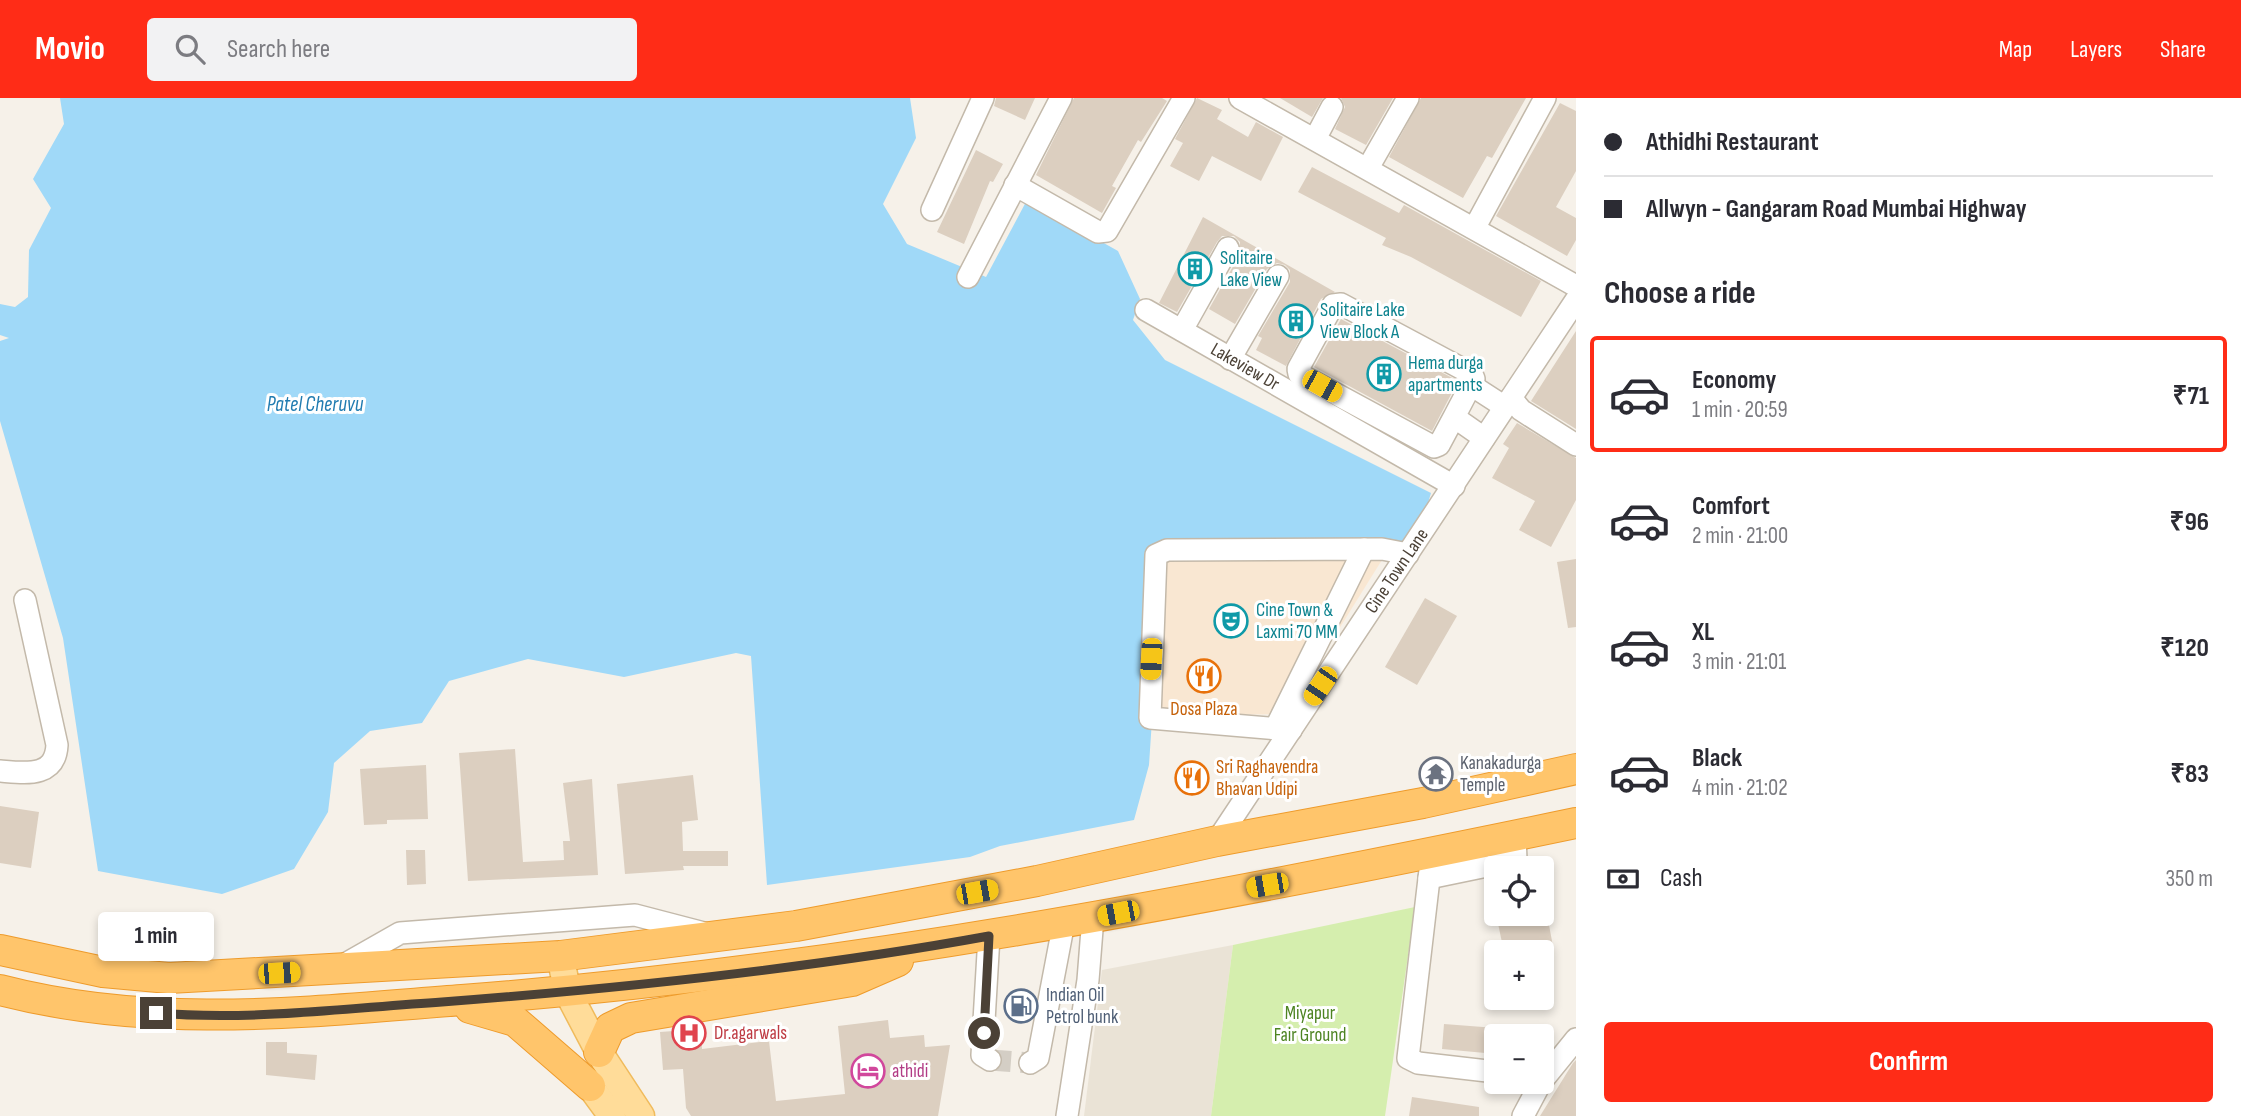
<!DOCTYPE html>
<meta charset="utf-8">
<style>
body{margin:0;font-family:"Sofia Sans Condensed",sans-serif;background:#f2f2f3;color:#2b2b33;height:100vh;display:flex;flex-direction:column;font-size:26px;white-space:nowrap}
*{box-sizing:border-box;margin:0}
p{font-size:23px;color:#7c7c81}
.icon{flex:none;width:38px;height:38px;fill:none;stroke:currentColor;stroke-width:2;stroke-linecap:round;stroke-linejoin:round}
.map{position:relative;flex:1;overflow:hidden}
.panel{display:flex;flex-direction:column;background:#fff;width:665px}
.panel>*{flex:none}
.top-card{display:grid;align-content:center;height:154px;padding:0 28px;background:#fff}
.fabs{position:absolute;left:1484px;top:758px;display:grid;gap:14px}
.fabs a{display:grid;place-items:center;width:70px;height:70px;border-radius:7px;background:#fff;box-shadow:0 4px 10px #0003;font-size:35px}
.end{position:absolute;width:32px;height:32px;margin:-16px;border:9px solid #4b4136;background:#fff;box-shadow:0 0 0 4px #fff}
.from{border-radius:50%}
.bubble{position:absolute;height:49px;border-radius:7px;background:#fff;box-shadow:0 4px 10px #0003;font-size:23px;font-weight:700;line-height:49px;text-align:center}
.car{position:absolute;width:21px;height:42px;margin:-21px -10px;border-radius:9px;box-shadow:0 0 5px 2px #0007;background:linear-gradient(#f5c518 24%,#345 0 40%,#f5c518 0 76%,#345 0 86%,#f5c518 0)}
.top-card b{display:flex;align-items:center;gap:24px;height:66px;font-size:26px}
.top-card b+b{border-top:2px solid #e1e1e2}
.top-card i{width:18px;height:18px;background:#2b2b33}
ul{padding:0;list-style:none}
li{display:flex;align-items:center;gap:21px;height:116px;margin:0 14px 10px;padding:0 14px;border:4px solid transparent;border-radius:7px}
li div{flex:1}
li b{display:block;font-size:26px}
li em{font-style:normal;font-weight:700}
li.active{border-color:#ff2c17}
li>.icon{width:63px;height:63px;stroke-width:1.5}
h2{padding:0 28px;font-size:32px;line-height:84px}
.pay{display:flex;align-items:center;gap:18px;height:77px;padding:0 28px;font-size:26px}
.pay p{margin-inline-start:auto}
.action{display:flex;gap:14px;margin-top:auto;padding:14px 28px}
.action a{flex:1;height:80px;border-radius:7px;background:#ff2c17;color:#fff;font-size:28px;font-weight:700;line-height:80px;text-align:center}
header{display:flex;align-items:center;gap:42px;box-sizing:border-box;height:98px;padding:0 35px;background:#ff2c17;color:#fff}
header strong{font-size:33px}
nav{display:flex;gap:38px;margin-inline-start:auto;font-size:24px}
.search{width:490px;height:63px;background:#f2f2f3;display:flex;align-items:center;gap:18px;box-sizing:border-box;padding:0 24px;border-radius:7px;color:#7c7c81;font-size:26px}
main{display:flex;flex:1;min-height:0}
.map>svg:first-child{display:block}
.residential{fill:#eae3d6}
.commercial{fill:#f9e7d2}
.green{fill:#d5eeae}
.water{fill:#a0d9f8}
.building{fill:#dccfc0}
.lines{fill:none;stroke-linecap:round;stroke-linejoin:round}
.minor-tunnel{stroke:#d4cec5;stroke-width:21;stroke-dasharray:21 10;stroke-linecap:butt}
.minor-casing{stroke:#c3b9aa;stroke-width:24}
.major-casing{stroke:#f0bb5c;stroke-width:29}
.highway-casing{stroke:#ee9b2b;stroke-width:32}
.minor{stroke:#fff;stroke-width:21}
.major{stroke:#ffdc99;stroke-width:26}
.highway{stroke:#ffc56b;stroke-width:30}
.route{stroke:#4b4136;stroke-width:9}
.labels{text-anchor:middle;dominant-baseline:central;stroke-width:6;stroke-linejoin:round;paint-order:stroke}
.culture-label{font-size:19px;fill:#0d838f;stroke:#fff;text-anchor:start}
.street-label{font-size:19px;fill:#4b4136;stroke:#fff}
.food-label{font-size:19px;fill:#c56008;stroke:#fff}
.worship-label{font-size:19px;fill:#5b616d;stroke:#fff;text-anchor:start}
.service-label{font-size:19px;fill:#4e5e75;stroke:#fff;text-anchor:start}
.park-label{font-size:19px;fill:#4d8422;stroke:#fff}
.health-label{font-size:19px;fill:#be3a42;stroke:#fff;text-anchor:start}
.hotel-label{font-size:19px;fill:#b23c85;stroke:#fff;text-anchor:start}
.water-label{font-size:21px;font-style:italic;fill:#217cb1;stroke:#fff}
</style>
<header>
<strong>Movio</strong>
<div class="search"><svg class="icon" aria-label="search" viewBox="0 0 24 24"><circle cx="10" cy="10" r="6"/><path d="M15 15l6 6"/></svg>Search here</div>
<nav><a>Map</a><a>Layers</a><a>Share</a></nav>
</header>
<main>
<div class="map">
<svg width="1576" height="1018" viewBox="0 0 1576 1018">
<rect width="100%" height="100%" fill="#f6f1e9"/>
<path class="residential" d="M1233,847L1211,1018H1084L1102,872Z"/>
<path class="commercial" d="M1395,441L1286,616L1154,618L1164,459Z"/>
<path class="green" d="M1415,809L1385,1018H1211L1233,847Z"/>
<path class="water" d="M60,0H910L916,40L883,106L907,146L986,179L1027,102L1118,153L1140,201L1133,222L1165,262L1431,395L1416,445L1163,456L1149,667L1134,722L1000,748L970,759L767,787L751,558L736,555L624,579L528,561L449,583L422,625L370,633L334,665L328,714L294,771L222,796L98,773L63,540L0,323V243L9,240L0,237V206L15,209L28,199L29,152L51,110L33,81L64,26Z"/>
<g class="building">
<path d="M996,0H1035L1025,22L994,8Z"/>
<path d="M1074,0H1162L1167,3L1141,44L1138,42L1112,88L1116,90L1102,115L1036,77Z"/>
<path d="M1197,0L1222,12L1217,21L1248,39L1256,24L1283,39L1261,83L1212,58L1199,83L1170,68L1183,45L1175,41Z"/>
<path d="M1280,0H1323L1312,19Z"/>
<path d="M1341,0H1393L1366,47L1335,31L1345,9Z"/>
<path d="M1421,0H1526L1492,60L1487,58L1463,100L1389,59Z"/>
<path d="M1560,5L1576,13V73L1556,109L1576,120V142L1567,158L1496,118Z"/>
<path d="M976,52L1003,66L993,84L990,83L964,146L937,134Z"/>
<path d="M1312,69L1399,115L1404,107L1541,183L1521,219L1411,159L1382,147L1386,140L1298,94Z"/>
<path d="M1203,119L1335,194L1321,201L1286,268L1256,252L1262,240L1258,238L1290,184V172L1285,167L1277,165L1267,171L1235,226L1209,211L1240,156V144L1234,138H1222L1217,144L1177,214L1159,205Z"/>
<path d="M1341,221L1458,283L1432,333L1314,269Z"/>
<path d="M1576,233V331L1531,303Z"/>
<path d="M1517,325L1576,360V402L1551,449L1519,432L1535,403L1492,380L1509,350L1503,346Z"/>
<path d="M1576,461V529L1568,530L1557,464Z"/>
<path d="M1425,500L1457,518L1417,587L1385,569Z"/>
<path d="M515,651L523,764L564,762L563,743H570L563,685L592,681L598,777L468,783L459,655Z"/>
<path d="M426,667L428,721L387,722V726L364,727L360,671Z"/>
<path d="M693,677L698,722L682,724L683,753H728V768H683L684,772L625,776L617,686Z"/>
<path d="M0,708L39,714L31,770L0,765Z"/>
<path d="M406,752H425L426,786L407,787Z"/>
<path d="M1496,816H1547L1554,854H1504Z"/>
<path d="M888,922L890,940L924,937L925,949L950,947L938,1018H691L686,1010L683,971L663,972L660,934L701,931L702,951L769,943L776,1003L845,996L838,928Z"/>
<path d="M1444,926L1496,930V956L1442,951Z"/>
<path d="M266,944H287V955L317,957L315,982L266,977Z"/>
<path d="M1576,962V1018H1540L1573,965Z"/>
<path d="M1412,999L1479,1009V1018H1409Z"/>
</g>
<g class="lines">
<path class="minor-tunnel" d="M990,962L1030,965"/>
<defs>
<g id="minor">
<path d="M1240,0L1576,188"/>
<path d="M1315,41L1332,9"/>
<path d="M1368,70L1408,0"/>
<path d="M1015,87L1098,134L1107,133L1184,0"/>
<path d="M932,112L983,0"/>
<path d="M1475,129L1545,0"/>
<path d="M968,179L1061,0"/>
<path d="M1146,212L1454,388"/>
<path d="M1182,232L1228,150"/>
<path d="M1230,261L1278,178"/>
<path d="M1471,287L1505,309"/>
<path d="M1511,300L1521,312L1576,347"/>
<path d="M1454,319L1474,281L1472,276L1341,206L1333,207L1298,271L1299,276L1434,349L1439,347L1454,319L1484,340"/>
<path d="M1275,631L1364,451"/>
<path d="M1291,632L1150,620L1156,457L1167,452L1382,451L1408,456"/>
<path d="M0,673C26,675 55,680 57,647L25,502"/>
<path d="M1217,743L1576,202"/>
<path d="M1432,755L1408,960L1418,965L1496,974"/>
<path d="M1429,780L1516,762L1515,738"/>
<path d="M989,838L982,957L990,962"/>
<path d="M342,868L400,835L635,817L704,835"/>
<path d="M1030,965L1038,960L1064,824"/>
<path d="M1542,983L1576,941"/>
<path d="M1067,1018L1088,882L1093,819"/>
<path d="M1523,1018L1541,984"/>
</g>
<g id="major">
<path d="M560,858L568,895L599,954L641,1018"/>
<path d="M590,988L612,1018"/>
</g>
<g id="highway">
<path d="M0,852L103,874L169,880L560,858L796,828L1037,783L1217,743L1423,705L1576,671"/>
<path d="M0,892C154,932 305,914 462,902C839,873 1206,802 1576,725"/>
<path d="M470,910L515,923L590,988"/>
<path d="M599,954L610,930L631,920L852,883L898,863"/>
</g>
</defs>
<use href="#minor" class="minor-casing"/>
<use href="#major" class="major-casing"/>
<use href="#highway" class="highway-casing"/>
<use href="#minor" class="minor"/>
<use href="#major" class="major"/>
<use href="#highway" class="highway"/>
</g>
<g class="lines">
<path class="route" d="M156,915C252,923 347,910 442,904C625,890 809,871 989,838L984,935"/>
</g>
<defs>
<symbol id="building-ring" viewBox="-11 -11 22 22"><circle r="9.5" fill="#fff" stroke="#0f9aa8" stroke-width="1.5"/><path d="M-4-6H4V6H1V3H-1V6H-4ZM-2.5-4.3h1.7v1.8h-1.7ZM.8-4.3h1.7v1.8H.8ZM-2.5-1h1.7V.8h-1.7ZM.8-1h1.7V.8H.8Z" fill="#0f9aa8"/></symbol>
<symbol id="theatre-ring" viewBox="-11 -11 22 22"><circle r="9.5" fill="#fff" stroke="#0f9aa8" stroke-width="1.5"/><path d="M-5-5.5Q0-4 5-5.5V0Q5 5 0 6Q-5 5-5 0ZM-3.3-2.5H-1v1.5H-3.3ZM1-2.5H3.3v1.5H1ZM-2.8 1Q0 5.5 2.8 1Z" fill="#0f9aa8"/></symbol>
<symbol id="restaurant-ring" viewBox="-11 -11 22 22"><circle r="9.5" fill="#fff" stroke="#e8710a" stroke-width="1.5"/><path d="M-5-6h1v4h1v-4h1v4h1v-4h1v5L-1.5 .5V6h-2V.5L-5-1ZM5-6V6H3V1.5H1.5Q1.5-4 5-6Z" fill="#e8710a"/></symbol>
<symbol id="temple-ring" viewBox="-11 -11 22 22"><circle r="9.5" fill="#fff" stroke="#6b7280" stroke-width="1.5"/><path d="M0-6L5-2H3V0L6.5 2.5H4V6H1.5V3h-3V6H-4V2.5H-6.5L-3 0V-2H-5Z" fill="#6b7280"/></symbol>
<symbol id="fuel-ring" viewBox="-11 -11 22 22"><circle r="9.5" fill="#fff" stroke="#5c6f8a" stroke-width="1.5"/><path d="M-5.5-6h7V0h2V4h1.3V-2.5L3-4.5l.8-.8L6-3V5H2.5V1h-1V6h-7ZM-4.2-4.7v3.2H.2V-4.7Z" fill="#5c6f8a"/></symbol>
<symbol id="hospital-ring" viewBox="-11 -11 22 22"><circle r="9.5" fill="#fff" stroke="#e0444e" stroke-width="1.5"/><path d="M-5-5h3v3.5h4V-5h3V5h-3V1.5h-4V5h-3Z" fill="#e0444e"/></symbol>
<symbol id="hotel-ring" viewBox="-11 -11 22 22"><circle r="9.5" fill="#fff" stroke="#d1479c" stroke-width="1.5"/><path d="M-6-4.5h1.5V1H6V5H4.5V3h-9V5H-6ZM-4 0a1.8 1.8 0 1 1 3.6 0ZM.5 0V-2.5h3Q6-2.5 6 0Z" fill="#d1479c"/></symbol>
</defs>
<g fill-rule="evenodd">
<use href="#building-ring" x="1176" y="152" width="38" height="38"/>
<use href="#building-ring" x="1277" y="204" width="38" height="38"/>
<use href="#building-ring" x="1365" y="257" width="38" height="38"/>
<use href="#theatre-ring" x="1212" y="504" width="38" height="38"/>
<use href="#restaurant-ring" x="1185" y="559" width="38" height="38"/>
<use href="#temple-ring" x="1417" y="657" width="38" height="38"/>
<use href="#restaurant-ring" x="1173" y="661" width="38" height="38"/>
<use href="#fuel-ring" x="1002" y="889" width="38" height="38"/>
<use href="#hospital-ring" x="670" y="916" width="38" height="38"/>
<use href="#hotel-ring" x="849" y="954" width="38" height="38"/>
</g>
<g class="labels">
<g class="culture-label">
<text x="1220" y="160">Solitaire<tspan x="1220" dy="22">Lake View</tspan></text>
<text x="1320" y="212">Solitaire Lake<tspan x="1320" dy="22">View Block A</tspan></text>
<text x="1408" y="265">Hema durga<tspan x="1408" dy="22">apartments</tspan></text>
<text x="1256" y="512">Cine Town &amp;<tspan x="1256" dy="22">Laxmi 70 MM</tspan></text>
</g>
<g class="street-label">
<text transform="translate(1245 269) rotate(30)">Lakeview Dr</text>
<text transform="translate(1397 473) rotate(-56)">Cine Town Lane</text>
</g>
<g class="food-label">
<text x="1204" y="611">Dosa Plaza</text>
<text x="1216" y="669" text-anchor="start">Sri Raghavendra<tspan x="1216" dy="22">Bhavan Udipi</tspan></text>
</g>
<g class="worship-label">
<text x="1460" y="665">Kanakadurga<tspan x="1460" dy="22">Temple</tspan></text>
</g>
<g class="service-label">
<text x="1046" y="897">Indian Oil<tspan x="1046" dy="22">Petrol bunk</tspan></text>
</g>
<g class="park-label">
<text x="1310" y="915">Miyapur<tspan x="1310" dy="22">Fair Ground</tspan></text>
</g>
<g class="health-label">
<text x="714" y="935">Dr.agarwals</text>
</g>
<g class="hotel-label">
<text x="892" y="973">athidi</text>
</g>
<g class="water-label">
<text x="315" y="306">Patel Cheruvu</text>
</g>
</g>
</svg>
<div class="fabs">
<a><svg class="icon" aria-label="locate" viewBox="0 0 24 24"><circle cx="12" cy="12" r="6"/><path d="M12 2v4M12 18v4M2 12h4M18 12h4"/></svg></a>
<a>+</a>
<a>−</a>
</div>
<i class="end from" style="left:984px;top:935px"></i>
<i class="end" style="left:156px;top:915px"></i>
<div class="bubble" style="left:98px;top:814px;width:116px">1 min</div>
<i class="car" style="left:1322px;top:288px;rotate:119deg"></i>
<i class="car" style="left:1151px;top:561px;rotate:183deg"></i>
<i class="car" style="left:1320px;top:588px;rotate:214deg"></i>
<i class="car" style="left:1267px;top:787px;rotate:260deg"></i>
<i class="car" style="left:977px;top:794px;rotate:80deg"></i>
<i class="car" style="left:1118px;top:815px;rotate:259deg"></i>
<i class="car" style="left:279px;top:875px;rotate:87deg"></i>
</div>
<section class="panel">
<div class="top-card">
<b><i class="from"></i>Athidhi Restaurant</b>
<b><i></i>Allwyn - Gangaram Road Mumbai Highway</b>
</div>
<h2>Choose a ride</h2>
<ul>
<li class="active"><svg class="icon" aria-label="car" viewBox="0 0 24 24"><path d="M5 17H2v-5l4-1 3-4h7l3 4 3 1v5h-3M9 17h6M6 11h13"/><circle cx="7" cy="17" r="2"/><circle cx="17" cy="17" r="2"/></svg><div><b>Economy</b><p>1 min · 20:59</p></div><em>₹71</em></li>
<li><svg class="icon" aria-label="car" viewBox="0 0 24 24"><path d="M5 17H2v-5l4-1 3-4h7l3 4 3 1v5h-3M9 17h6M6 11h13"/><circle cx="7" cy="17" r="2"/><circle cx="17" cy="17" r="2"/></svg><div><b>Comfort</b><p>2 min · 21:00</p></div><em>₹96</em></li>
<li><svg class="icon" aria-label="car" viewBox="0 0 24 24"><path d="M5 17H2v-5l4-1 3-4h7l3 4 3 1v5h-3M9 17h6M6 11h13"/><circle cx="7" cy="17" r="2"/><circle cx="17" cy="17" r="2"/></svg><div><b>XL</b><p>3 min · 21:01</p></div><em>₹120</em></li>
<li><svg class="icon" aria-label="car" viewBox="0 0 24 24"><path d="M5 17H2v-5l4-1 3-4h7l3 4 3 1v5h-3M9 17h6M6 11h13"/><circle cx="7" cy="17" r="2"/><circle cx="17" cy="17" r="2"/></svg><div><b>Black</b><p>4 min · 21:02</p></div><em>₹83</em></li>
</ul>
<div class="pay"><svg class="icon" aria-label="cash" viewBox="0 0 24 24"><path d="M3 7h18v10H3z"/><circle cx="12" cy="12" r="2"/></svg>Cash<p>350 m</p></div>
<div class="action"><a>Confirm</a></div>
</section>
</main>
